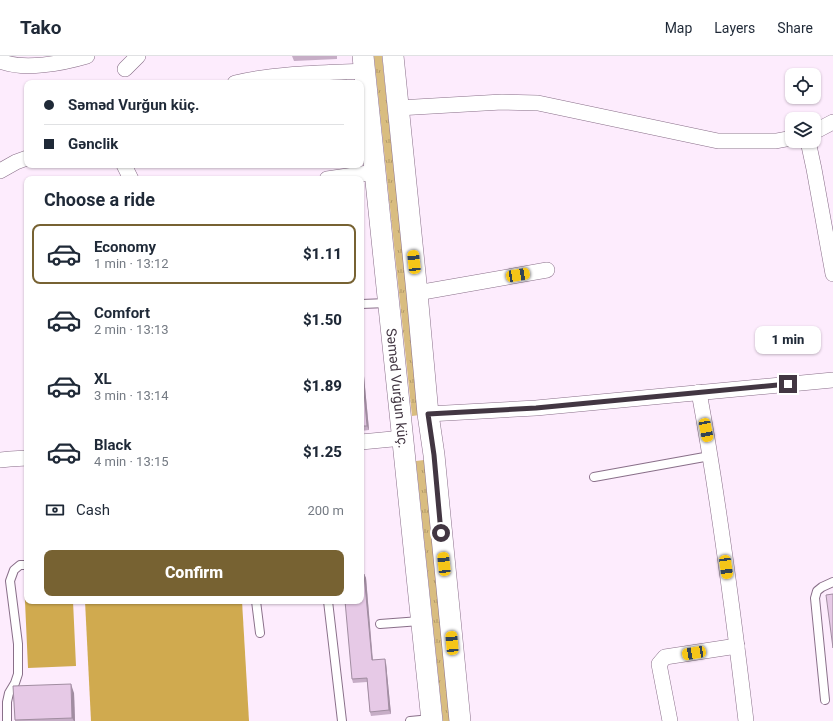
<!DOCTYPE html>
<meta charset="utf-8">
<style>
body{margin:0;font-family:Roboto,sans-serif;background:#f2f2f3;color:#1f2937;height:100vh;display:flex;flex-direction:column;font-size:15px;white-space:nowrap}
*{box-sizing:border-box;margin:0}
p{font-size:13px;color:#747a83}
.icon{flex:none;width:22px;height:22px;fill:none;stroke:currentColor;stroke-width:2;stroke-linecap:round;stroke-linejoin:round}
.map{position:relative;flex:1;overflow:hidden}
.side{position:absolute;left:24px;top:120px;width:340px;height:428px;display:flex;flex-direction:column;background:#fff;border-radius:8px;box-shadow:0 1px 3px #0004}
.side>*{flex:none}
.top-card{position:absolute;left:24px;top:24px;width:340px;height:88px;border-radius:8px;box-shadow:0 1px 3px #0004;display:grid;align-content:center;height:88px;padding:0 20px;background:#fff}
.buttons{position:absolute;left:785px;top:12px;display:grid;gap:8px}
.buttons a{display:grid;place-items:center;width:36px;height:36px;border-radius:8px;background:#fff;box-shadow:0 1px 3px #0004;font-size:20px}
.end{position:absolute;width:18px;height:18px;margin:-9px;border:5px solid #423642;background:#fff;box-shadow:0 0 0 2px #fff}
.from{border-radius:50%}
.bubble{position:absolute;height:28px;border-radius:8px;background:#fff;box-shadow:0 1px 3px #0004;font-size:13px;font-weight:800;line-height:28px;text-align:center}
.car{position:absolute;width:12px;height:24px;margin:-12px -6px;border-radius:5px;box-shadow:0 0 3px 1px #0007;background:linear-gradient(#f5c518 24%,#345 0 40%,#f5c518 0 76%,#345 0 86%,#f5c518 0)}
.top-card b{display:flex;align-items:center;gap:14px;height:38px;font-size:15px}
.top-card b+b{border-top:1px solid #e0e1e3}
.top-card i{width:10px;height:10px;background:#1f2937}
ul{padding:0;list-style:none}
li{display:flex;align-items:center;gap:12px;height:60px;margin:0 8px 6px;padding:0 12px;border:2px solid transparent;border-radius:8px}
li div{flex:1}
li b{display:block;font-size:15px}
li em{font-style:normal;font-weight:800}
li.active{border-color:#776232}
li>.icon{width:36px;height:36px;stroke-width:1.5}
h2{padding:0 20px;font-size:18px;line-height:48px}
.pay{display:flex;align-items:center;gap:10px;height:44px;padding:0 20px;font-size:15px}
.pay p{margin-inline-start:auto}
.action{display:flex;gap:8px;margin-top:auto;padding:8px 20px}
.action a{flex:1;height:46px;border-radius:8px;background:#776232;color:#fff;font-size:16px;font-weight:800;line-height:46px;text-align:center}
header{display:flex;align-items:center;gap:24px;box-sizing:border-box;height:56px;padding:0 20px;background:#fff;border-bottom:1px solid #e0e1e3}
header strong{font-size:19px}
nav{display:flex;gap:22px;margin-inline-start:auto;font-size:14px}
.map>svg:first-child{display:block}
.grass{fill:url(#grass-tufts)}
.water{fill:#d0aa4f}
.lines{fill:none;stroke-linecap:round;stroke-linejoin:round}
.lane-casing{stroke:#896f89;stroke-width:10}
.street-casing{stroke:#896f89;stroke-width:16}
.secondary-casing{stroke:#896f89;stroke-width:22}
.lane{stroke:#fff;stroke-width:8}
.street{stroke:#fff;stroke-width:15}
.secondary{stroke:#fff;stroke-width:21}
.wall{fill:#c6adc6}
.shaded-wall{fill:#a18da1}
.building{fill:#e6c9e6;stroke:#a18da1}
.route{stroke:#423642;stroke-width:5}
.labels{text-anchor:middle;dominant-baseline:central;stroke-width:3;stroke-linejoin:round;paint-order:stroke}
.street-label{font-size:14px;fill:#423642;stroke:#fff}
</style>
<header>
<strong>Tako</strong>
<nav><a>Map</a><a>Layers</a><a>Share</a></nav>
</header>
<div class="map">
<svg width="833" height="665" viewBox="0 0 833 665">
<defs>
<pattern id="grass-tufts" width="24" height="20" patternUnits="userSpaceOnUse"><rect width="24" height="20" fill="#d9bd80"/><path d="M3 7l-1-3M5 7V3M7 7l1-3M15 17l-1-3M17 17v-4M19 17l1-3" fill="none" stroke="#b29a6a"/></pattern>
</defs>
<rect width="100%" height="100%" fill="#fdecfd"/>
<g class="grass">
<path d="M374,0H382L420,359L412,360Z"/>
<path d="M424,404L451,665H443L416,405Z"/>
</g>
<g class="water">
<path d="M24,523H27V545H73L76,610L28,612Z"/>
<path d="M85,545H242L249,665H91Z"/>
</g>
<g class="lines">
<defs>
<g id="lane">
<path d="M361,248L388,247"/>
<path d="M594,421L710,400"/>
<path d="M256,545L260,577"/>
<path d="M328,545L342,665"/>
<path d="M380,568L420,565"/>
<path d="M825,644L815,542L817,535L822,531L833,526"/>
<path d="M7,665V646L9,637L15,627L18,618V588L10,525L14,514L20,509H27"/>
<path d="M410,665L431,663"/>
</g>
<g id="street">
<path d="M0,5C24,15 63,7 87,0"/>
<path d="M125,13L138,0"/>
<path d="M235,27C277,17 321,17 364,15"/>
<path d="M398,52L502,46L538,47L718,85H776L792,82"/>
<path d="M814,76L833,66"/>
<path d="M808,85L814,113L833,218"/>
<path d="M124,109L131,123"/>
<path d="M0,115L16,106L27,102"/>
<path d="M327,123L375,116"/>
<path d="M417,237L547,214"/>
<path d="M699,336C719,445 733,555 746,665"/>
<path d="M428,358L536,352L833,324"/>
<path d="M361,386L403,382"/>
<path d="M0,404L10,403L27,402"/>
<path d="M670,665L659,608L665,601L737,590"/>
</g>
<g id="secondary">
<path id="s1" d="M363,0L432,665"/>
<path d="M393,0L417,237L428,358L434,399L460,665"/>
</g>
</defs>
<use href="#lane" class="lane-casing"/>
<use href="#street" class="street-casing"/>
<use href="#secondary" class="secondary-casing"/>
<use href="#lane" class="lane"/>
<use href="#street" class="street"/>
<use href="#secondary" class="secondary"/>
</g>
<g class="wall">
<path d="M292,0H337V3L294,5Z"/>
<path d="M361,288L369,374L361,375Z"/>
<path d="M364,518L366,522L373,604L386,607L391,658L371,660L370,656L367,626L353,627L352,623Z"/>
<path d="M74,637L75,665H15V664Z"/>
</g>
<g class="shaded-wall">
<path d="M361,288L369,374L367,370L361,301Z"/>
<path d="M364,518L366,522L373,609L372,604Z"/>
<path d="M385,603L386,607L391,658L389,654Z"/>
<path d="M71,628L74,637L75,665H74L72,662Z"/>
</g>
<g class="building">
<path d="M347,24V27H315Z"/>
<path d="M361,301L367,370H361Z"/>
<path d="M361,518H364L372,604L385,603L389,654L370,656L367,622L352,623L345,545H361Z"/>
<path d="M833,538V592L826,539Z"/>
<path d="M71,628L72,662L15,664L13,630Z"/>
</g>
<g class="lines">
<path class="route" d="M441,477L434,399L428,358L536,352L788,328"/>
</g>
<g class="labels">
<g class="street-label">
<text stroke="none"><textPath href="#s1" startOffset="334">Səməd Vurğun küç.</textPath></text>
</g>
</g>
</svg>
<div class="buttons">
<a><svg class="icon" aria-label="locate" viewBox="0 0 24 24"><circle cx="12" cy="12" r="6"/><path d="M12 2v4M12 18v4M2 12h4M18 12h4"/></svg></a>
<a><svg class="icon" aria-label="layers" viewBox="0 0 24 24"><path d="M12 4l9 5-9 5-9-5zM3 14l9 5 9-5"/></svg></a>
</div>
<i class="end from" style="left:441px;top:477px"></i>
<i class="end" style="left:788px;top:328px"></i>
<div class="bubble" style="left:755px;top:270px;width:66px">1 min</div>
<i class="car" style="left:414px;top:206px;rotate:354deg"></i>
<i class="car" style="left:518px;top:219px;rotate:80deg"></i>
<i class="car" style="left:706px;top:374px;rotate:169deg"></i>
<i class="car" style="left:444px;top:508px;rotate:354deg"></i>
<i class="car" style="left:726px;top:511px;rotate:172deg"></i>
<i class="car" style="left:452px;top:587px;rotate:355deg"></i>
<i class="car" style="left:694px;top:597px;rotate:260deg"></i>
<div class="top-card">
<b><i class="from"></i>Səməd Vurğun küç.</b>
<b><i></i>Gənclik</b>
</div>
<section class="side">
<h2>Choose a ride</h2>
<ul>
<li class="active"><svg class="icon" aria-label="car" viewBox="0 0 24 24"><path d="M5 17H2v-5l4-1 3-4h7l3 4 3 1v5h-3M9 17h6M6 11h13"/><circle cx="7" cy="17" r="2"/><circle cx="17" cy="17" r="2"/></svg><div><b>Economy</b><p>1 min · 13:12</p></div><em>$1.11</em></li>
<li><svg class="icon" aria-label="car" viewBox="0 0 24 24"><path d="M5 17H2v-5l4-1 3-4h7l3 4 3 1v5h-3M9 17h6M6 11h13"/><circle cx="7" cy="17" r="2"/><circle cx="17" cy="17" r="2"/></svg><div><b>Comfort</b><p>2 min · 13:13</p></div><em>$1.50</em></li>
<li><svg class="icon" aria-label="car" viewBox="0 0 24 24"><path d="M5 17H2v-5l4-1 3-4h7l3 4 3 1v5h-3M9 17h6M6 11h13"/><circle cx="7" cy="17" r="2"/><circle cx="17" cy="17" r="2"/></svg><div><b>XL</b><p>3 min · 13:14</p></div><em>$1.89</em></li>
<li><svg class="icon" aria-label="car" viewBox="0 0 24 24"><path d="M5 17H2v-5l4-1 3-4h7l3 4 3 1v5h-3M9 17h6M6 11h13"/><circle cx="7" cy="17" r="2"/><circle cx="17" cy="17" r="2"/></svg><div><b>Black</b><p>4 min · 13:15</p></div><em>$1.25</em></li>
</ul>
<div class="pay"><svg class="icon" aria-label="cash" viewBox="0 0 24 24"><path d="M3 7h18v10H3z"/><circle cx="12" cy="12" r="2"/></svg>Cash<p>200 m</p></div>
<div class="action"><a>Confirm</a></div>
</section>
</div>
